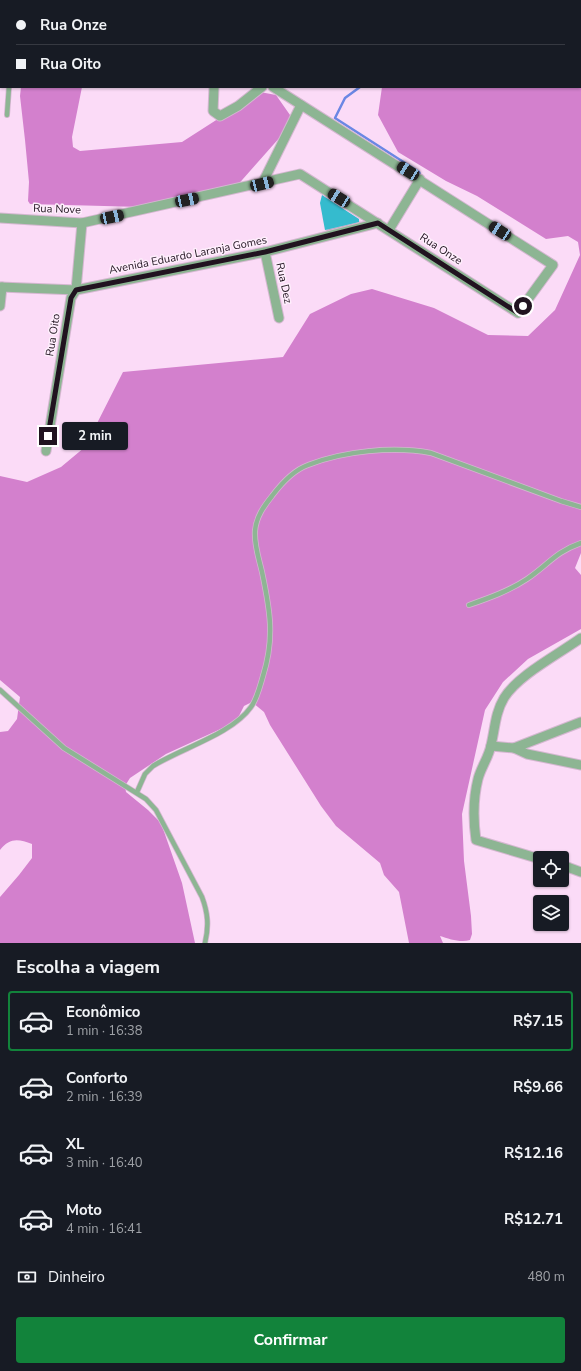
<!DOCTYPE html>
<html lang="pt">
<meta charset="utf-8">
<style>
body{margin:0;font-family:"Nunito Sans",sans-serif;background:#242831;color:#f1f3f6;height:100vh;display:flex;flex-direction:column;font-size:15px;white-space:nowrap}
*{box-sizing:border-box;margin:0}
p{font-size:13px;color:#9ea1a6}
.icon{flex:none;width:22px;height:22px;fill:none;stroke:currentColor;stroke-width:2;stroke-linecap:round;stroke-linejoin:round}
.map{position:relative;height:943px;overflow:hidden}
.panel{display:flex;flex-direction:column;background:#171b24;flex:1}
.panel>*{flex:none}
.guide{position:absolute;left:0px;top:0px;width:581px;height:88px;box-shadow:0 1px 3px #0004;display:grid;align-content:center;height:88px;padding:0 16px;background:#171b24}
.controls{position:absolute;left:533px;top:851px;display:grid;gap:8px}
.controls a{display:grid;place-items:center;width:36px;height:36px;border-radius:4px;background:#171b24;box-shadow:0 1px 3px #0004;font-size:20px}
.end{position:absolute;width:18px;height:18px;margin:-9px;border:5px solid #211320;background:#fff;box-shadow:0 0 0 2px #fff}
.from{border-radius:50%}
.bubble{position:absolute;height:28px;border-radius:4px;background:#171b24;box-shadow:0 1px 3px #0004;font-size:13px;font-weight:700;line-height:28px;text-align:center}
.car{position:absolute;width:12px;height:24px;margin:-12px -6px;border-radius:5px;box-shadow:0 0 3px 1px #0007;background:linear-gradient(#222 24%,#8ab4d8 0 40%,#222 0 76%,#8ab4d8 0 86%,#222 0)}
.guide b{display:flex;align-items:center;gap:14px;height:38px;font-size:15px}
.guide b+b{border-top:1px solid #363941}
.guide i{width:10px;height:10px;background:#f1f3f6}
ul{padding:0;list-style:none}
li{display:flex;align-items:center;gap:12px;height:60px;margin:0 8px 6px;padding:0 8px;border:2px solid transparent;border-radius:4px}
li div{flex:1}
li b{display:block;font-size:15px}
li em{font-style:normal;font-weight:700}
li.selected{border-color:#12833b}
li>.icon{width:36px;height:36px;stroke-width:1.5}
h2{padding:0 16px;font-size:18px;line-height:48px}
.pay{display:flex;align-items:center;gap:10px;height:44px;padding:0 16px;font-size:15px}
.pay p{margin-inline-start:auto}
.primary-button{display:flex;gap:8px;margin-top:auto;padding:8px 16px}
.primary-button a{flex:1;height:46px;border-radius:4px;background:#12833b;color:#fff;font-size:16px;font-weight:700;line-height:46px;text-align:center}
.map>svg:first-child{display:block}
.forest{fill:#d380cd}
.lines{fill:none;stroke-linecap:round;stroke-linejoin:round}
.stream{stroke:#6b87e4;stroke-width:2.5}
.building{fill:#34bbce;filter:url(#shadow)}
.lane-casing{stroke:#d4b7d0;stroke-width:6}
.street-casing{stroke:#d4b7d0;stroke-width:11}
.lane{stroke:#8db593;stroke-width:4.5}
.street{stroke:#8db593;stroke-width:9}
.route{stroke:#211320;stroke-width:5}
.labels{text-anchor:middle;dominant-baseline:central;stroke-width:3;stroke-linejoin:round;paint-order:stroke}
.street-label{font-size:11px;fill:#211320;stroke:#feeefc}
</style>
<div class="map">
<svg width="581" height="943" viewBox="0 0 581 943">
<defs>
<filter id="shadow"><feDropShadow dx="2.5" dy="4.5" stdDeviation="1" flood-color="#0004"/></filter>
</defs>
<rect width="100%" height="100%" fill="#fbdbf7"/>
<g class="forest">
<path d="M447,0H581V553L575,568L581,575V629L528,659L503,682L485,710L462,814L464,861L471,916L472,934L470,940C461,943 449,939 440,936L443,943H409L399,892L384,875L380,863L336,826L321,806L270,725L264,712L252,702L244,706L236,722L166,754L130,778L125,786L126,792L148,810L161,823L182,883L195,943H0V897L19,875L32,858V844C19,839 10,837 0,850V732L8,731L17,719L20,697L0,680V476L27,482L61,467L85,447L123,372L283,357L310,314L351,294L372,289L434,308L488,335L528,336L555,310L580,255L578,242L568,236L546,239L477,196L446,181L398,152L378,115L382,87H580V1Z"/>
<path d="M21,87H82L72,137L73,147L80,151L182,142L260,92L276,95L290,115L289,127L235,188L141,207L30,204L28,201L29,182L25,140L20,96Z"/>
</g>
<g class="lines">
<g class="stream">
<path d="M389,1V0"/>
<path d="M360,87L345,98L335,118L419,172L421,177"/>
</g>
</g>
<path class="building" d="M322,195L359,219V222L325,230L320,203Z"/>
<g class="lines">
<defs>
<g id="lane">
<path d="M539,0L540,1"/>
<path d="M580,75L581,76"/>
<path d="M0,81H1"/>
<path d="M7,115L9,87"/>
<path d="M469,605C489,598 509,591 527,579C548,565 555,552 581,543"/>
<path d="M0,690L64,748L146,799L156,810L202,897C208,913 209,926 205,943"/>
<path d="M137,792L145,774L153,766C182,748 232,734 251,707C257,699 260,686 263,676C275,638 270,610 262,572C259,559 254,545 255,531C256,517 264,506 272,496C281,484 294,470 308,465C343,451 394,446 431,453L561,501L581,507"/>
</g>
<g id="street">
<path d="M151,1V0"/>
<path d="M251,1V0"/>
<path d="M214,87L213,111L220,116L238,106L262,87"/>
<path d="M262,184L301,105"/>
<path d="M0,218L82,223L300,174L518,313L553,265L273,87"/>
<path d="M389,230L420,179"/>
<path d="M265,252L279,318"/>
<path d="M0,287L76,290L265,252L378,223"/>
<path d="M0,306L2,287"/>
<path d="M46,451L71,298L76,290L82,223"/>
<path d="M491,746L514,748L581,722"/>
<path d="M514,748L527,754L581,765"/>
<path d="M540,859L476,840C473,819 473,799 478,779C481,767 489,757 491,745C495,729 495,713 504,698C518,675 559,654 581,638"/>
<path d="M562,865L581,872"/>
</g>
</defs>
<use href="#lane" class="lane-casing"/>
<use href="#street" class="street-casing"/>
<use href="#lane" class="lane"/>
<use href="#street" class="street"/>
</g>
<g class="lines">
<path class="route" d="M48,436L71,298L76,290L265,252L378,223L518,313L523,306"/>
</g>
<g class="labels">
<g class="street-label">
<text transform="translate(57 209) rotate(2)">Rua Nove</text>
<text transform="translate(441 249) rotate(33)">Rua Onze</text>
<text transform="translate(188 255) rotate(-11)">Avenida Eduardo Laranja Gomes</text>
<text transform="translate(284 283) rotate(78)">Rua Dez</text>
<text transform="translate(53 335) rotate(-81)">Rua Oito</text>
</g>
</g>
</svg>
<div class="controls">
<a><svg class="icon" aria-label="locate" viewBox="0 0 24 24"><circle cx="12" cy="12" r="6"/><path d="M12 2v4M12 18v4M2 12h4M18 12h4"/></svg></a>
<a><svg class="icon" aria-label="layers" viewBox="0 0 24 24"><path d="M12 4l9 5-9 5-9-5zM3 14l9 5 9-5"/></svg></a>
</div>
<i class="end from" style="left:523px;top:306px"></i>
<i class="end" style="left:48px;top:436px"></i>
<div class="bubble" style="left:62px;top:422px;width:66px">2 min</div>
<i class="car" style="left:408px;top:171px;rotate:302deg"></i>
<i class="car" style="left:262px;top:184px;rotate:76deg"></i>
<i class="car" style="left:339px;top:198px;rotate:302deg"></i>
<i class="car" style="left:187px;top:200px;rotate:78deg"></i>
<i class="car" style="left:112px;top:217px;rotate:78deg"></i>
<i class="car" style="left:500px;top:231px;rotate:303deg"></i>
<div class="guide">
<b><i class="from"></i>Rua Onze</b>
<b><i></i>Rua Oito</b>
</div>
</div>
<section class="panel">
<h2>Escolha a viagem</h2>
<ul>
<li class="selected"><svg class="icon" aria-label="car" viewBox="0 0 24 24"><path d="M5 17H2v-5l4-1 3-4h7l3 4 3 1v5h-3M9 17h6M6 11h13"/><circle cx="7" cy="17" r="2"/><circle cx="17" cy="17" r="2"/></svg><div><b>Econômico</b><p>1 min · 16:38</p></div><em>R$7.15</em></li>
<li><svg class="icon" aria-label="car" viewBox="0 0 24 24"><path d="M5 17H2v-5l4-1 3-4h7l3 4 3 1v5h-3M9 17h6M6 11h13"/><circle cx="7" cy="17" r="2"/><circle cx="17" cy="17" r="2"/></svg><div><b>Conforto</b><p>2 min · 16:39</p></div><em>R$9.66</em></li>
<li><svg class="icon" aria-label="car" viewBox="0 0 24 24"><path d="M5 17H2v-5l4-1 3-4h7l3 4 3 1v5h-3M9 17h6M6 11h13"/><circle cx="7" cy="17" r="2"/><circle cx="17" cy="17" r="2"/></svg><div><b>XL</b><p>3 min · 16:40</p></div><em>R$12.16</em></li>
<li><svg class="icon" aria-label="car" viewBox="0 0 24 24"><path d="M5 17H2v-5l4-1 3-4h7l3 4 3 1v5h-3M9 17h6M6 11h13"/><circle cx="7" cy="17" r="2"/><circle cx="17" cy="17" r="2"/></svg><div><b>Moto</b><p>4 min · 16:41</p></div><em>R$12.71</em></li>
</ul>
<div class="pay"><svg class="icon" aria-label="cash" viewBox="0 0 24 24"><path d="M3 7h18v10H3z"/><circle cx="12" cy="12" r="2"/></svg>Dinheiro<p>480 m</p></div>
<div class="primary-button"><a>Confirmar</a></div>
</section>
